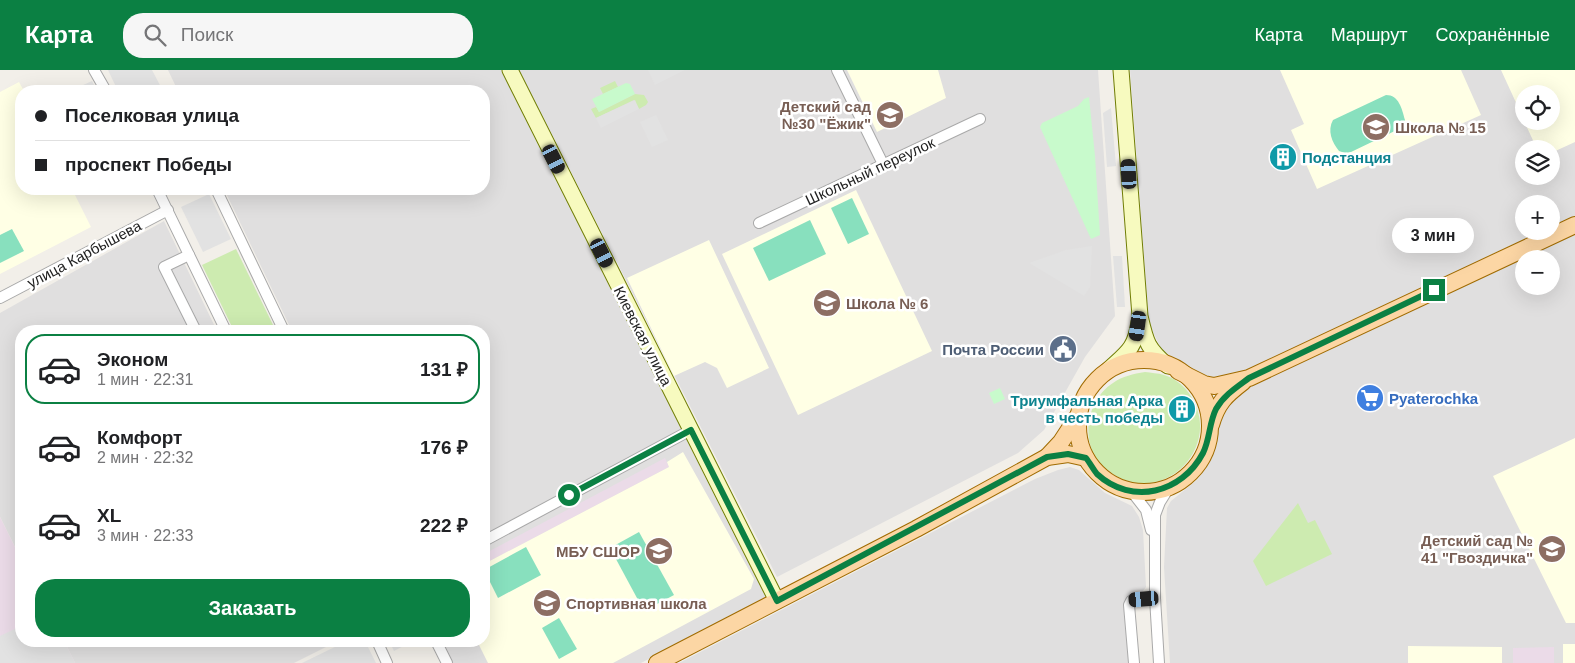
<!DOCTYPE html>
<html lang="ru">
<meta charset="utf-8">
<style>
body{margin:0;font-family:Arial,sans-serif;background:#f6f6f6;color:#202124;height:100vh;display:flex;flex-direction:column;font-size:19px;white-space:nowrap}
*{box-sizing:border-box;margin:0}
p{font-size:16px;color:#757577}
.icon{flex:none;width:28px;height:28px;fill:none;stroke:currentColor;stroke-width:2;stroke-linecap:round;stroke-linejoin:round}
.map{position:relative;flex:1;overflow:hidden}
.side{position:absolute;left:15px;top:255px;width:475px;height:322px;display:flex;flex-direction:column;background:#fff;border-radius:20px;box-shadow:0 5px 20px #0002}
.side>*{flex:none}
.banner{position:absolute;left:15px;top:15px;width:475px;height:110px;border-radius:20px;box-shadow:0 5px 20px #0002;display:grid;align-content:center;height:110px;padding:0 20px;background:#fff}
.controls{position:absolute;left:1515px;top:15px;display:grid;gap:10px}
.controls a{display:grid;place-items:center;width:45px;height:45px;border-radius:50%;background:#fff;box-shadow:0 5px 20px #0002;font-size:25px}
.end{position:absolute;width:22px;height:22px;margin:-11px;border:6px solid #0b8043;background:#fff;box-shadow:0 0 0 2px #fff}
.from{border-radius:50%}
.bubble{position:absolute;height:35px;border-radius:18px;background:#fff;box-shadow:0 5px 20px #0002;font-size:16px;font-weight:800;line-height:35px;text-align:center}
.car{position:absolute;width:15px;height:30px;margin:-15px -8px;border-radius:6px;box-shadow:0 0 4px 1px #0007;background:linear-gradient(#222 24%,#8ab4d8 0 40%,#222 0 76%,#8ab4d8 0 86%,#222 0)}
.banner b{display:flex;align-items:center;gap:18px;height:48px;font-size:19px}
.banner b+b{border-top:1px solid #e0e0e0}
.banner i{width:12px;height:12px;background:#202124}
ul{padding:9px 0 0;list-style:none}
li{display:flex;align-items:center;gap:15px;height:70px;margin:0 10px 8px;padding:0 10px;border:2px solid transparent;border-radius:20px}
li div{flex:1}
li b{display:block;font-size:19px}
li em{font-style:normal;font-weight:800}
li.active{border-color:#0b8043}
li>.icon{width:45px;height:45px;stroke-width:1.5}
.primary-button{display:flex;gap:10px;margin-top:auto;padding:10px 20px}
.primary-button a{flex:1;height:58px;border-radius:20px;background:#0b8043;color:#fff;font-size:20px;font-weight:800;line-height:58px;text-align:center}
header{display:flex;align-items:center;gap:30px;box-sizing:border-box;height:70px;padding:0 25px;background:#0b8043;color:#fff}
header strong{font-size:24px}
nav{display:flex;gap:28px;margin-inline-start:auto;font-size:18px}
.search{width:350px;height:45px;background:#f6f6f6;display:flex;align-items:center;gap:12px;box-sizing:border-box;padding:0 18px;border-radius:20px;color:#757577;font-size:19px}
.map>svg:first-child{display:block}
.residential{fill:#e0dfdf;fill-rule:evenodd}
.industrial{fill:#ebdbe8}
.education{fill:#ffffe5}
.grass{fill:#cdebb0}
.park{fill:#c8facc}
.pitch{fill:#88e0be}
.parking{fill:#e2e2e2}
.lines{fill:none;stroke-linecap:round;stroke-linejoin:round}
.minor-casing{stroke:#a9a9a9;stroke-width:12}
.secondary-casing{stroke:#707d05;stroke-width:17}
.primary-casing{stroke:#a06b00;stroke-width:18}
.minor{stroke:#fff;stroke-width:10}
.secondary{stroke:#f7fabf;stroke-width:15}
.primary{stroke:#fcd6a4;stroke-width:16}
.route{stroke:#0b8043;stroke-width:6}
.labels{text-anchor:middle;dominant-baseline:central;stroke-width:5;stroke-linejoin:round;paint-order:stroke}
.education-label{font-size:15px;font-weight:bold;fill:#785e54;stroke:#fff;text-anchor:end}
.culture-label{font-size:15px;font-weight:bold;fill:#0d838f;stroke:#fff;text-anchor:start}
.street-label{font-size:15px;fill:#222;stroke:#fff}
.service-label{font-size:15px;font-weight:bold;fill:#4e5e75;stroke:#fff;text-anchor:end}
.shop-label{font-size:15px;font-weight:bold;fill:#366cbe;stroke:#fff;text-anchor:start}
</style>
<header>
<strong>Карта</strong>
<div class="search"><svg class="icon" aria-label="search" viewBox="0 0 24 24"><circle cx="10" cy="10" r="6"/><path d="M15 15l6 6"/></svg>Поиск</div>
<nav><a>Карта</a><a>Маршрут</a><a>Сохранённые</a></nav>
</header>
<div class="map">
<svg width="1575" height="593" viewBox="0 0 1575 593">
<rect width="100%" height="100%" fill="#f2efe9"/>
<g class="residential">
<path d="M168,0H501L766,528L641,593H452L440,571H484V261H292L224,119H484V21H178Z"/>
<path d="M519,0H1098L1115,246L1085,287L1044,360L1018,383L777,507Z"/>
<path d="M1130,0H1575V146L1551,157V134H1524V161H1543L1243,303L1211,307L1182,295L1161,279L1149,253ZM1524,24H1551V51H1524ZM1524,79H1551V106H1524Z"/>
<path d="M164,151L217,261H21V489L0,447V243Z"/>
<path d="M1575,162V574L1563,575V593H1170L1164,497L1167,438L1171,431L1198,409L1208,395L1217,372L1219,340L1235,323ZM1524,189H1551V216H1524Z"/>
<path d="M1070,397L1079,400L1105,423L1132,436L1139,447L1143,460L1146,517L1127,541L1131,593H679L1035,409L1058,400Z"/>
<path d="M64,571H338L294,593H75Z"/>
</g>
<g class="industrial">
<path d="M665,388L669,397L484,494V484Z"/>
<path d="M0,447L21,489V571H64L75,593H0Z"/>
<path d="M1554,577V593H1513V578Z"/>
</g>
<g class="education">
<path d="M847,0H938L946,28L877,62Z"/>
<path d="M1280,0H1461L1481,45L1317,119L1291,60L1304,54Z"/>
<path d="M1501,0H1575V72L1551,83V79H1537L1524,51H1551V24H1524V50Z"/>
<path d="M19,12L24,21H21V119H72L91,157L0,204V22Z"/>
<path d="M856,120L932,281L798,345L722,184Z"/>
<path d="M709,170L769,298L727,318L717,298L705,292L674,306L627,208Z"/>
<path d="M1575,368V553H1566L1493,406Z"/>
<path d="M683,382L754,509L751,519L613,593H488L477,571H484V494L669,397L667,392Z"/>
<rect x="1563" y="574" width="12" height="19"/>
<path d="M1408,576L1502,577V593H1408Z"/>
</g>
<g class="grass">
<path d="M615,11L618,17L603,24L600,18Z"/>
<path d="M635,24L644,25L648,32L646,35L639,39L634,30L596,48L591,39L596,37L599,42Z"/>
<path d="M236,179L276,261H234L202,195Z"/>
<path d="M1145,302C1151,303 1158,303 1164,305C1174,308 1182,314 1188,322C1229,376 1157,447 1103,396C1079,374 1086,330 1113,313C1123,306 1133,304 1145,302Z"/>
<path d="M1298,433L1308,453L1315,450L1332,484L1266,516L1253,491Z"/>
</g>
<g class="park">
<path d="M626,13L630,14L635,24L599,42L592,29Z"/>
<path d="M1089,27L1095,86L1100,165L1091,169L1040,57L1042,53L1078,36L1084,29Z"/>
<path d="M1000,318L1005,329L994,334L989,323Z"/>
</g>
<g class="pitch">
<path d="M1386,25C1399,25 1402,39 1405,50L1401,58L1351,82L1345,83L1339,81C1332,72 1327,61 1333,50Z"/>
<path d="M852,128L869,164L848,174L831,138Z"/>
<path d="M810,150L826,184L769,211L753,178Z"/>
<path d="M12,159L24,181L0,193V165Z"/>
<path d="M639,462L674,525L644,541L610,478Z"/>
<path d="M526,477L541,505L498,528L484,500Z"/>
<path d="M559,548L577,579L559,589L542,558Z"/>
</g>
<g class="parking">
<path d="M108,0H152L163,21H118Z"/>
<path d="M648,0H685L655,15Z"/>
<path d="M92,11L95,17L87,21H70Z"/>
<path d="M635,30L639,39L601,58L596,48Z"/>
<path d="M1111,38L1116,96L1107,97L1103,43Z"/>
<path d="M656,45L668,70L652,77L640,52Z"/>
<path d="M209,124L231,169L203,182L181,137Z"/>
<path d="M1092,176L1090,217L1084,226L1029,193L1066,180Z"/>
<path d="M1113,186H1122L1125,237H1117Z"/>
<path d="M21,556V571H64L75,593H0V566Z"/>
<path d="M347,571H365L376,593H302Z"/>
<path d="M389,571H413L394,581Z"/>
</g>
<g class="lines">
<defs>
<g id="minor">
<path d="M94,0L106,21"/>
<path d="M837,0L883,94"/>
<path d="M157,119L226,261"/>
<path d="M216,119L284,261"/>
<path d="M759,153L980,49"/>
<path d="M189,185L164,197L196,261"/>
<path d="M0,228L168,140"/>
<path d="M1132,422L1146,440L1151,460"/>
<path d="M484,471L691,360"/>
<path d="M377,571L387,593"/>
<path d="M436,571L447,593"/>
<path d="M1134,593L1129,535L1131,531L1134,529L1155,528"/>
<path d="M1159,593L1155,528V445L1160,432L1170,416"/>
</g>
<g id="secondary">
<path d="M510,0L777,531"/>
<path d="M1121,0L1140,246C1146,272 1147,278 1168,296"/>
<path d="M1106,302C1126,283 1135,280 1139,252"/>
</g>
<g id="primary">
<circle cx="1144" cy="356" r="66"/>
<path d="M1178,301L1204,314L1214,316L1249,308L1575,155"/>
<path d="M1211,355C1217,333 1226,325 1243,312"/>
<path d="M1047,387L1061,372L1078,346"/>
<path d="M657,593L916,459L1047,387L1068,384L1086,388"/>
</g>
</defs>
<use href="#minor" class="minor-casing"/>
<use href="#secondary" class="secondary-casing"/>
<use href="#primary" class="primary-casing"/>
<use href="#minor" class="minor"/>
<use href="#secondary" class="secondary"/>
<use href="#primary" class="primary"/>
</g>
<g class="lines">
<path class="route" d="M569,425L691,360L777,531L1047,387L1068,384L1086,388C1090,393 1093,399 1097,404C1132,436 1182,423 1203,383C1210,369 1209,353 1216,339C1224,325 1237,317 1249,308L1434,220"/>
</g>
<defs>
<symbol id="school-disc" viewBox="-11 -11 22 22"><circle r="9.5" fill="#8d6e63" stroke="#fff"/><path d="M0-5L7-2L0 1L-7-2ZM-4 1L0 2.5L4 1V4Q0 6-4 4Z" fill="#fff"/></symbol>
<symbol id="building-disc" viewBox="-11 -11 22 22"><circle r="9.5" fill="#0f9aa8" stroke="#fff"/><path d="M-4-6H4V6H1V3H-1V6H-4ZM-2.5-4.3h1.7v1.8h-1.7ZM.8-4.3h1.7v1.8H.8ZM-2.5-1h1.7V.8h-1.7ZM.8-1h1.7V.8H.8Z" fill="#fff"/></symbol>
<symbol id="civic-disc" viewBox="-11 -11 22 22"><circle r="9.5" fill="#5c6f8a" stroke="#fff"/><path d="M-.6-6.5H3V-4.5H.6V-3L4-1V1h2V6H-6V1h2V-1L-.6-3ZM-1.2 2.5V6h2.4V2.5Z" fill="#fff"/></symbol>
<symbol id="supermarket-disc" viewBox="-11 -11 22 22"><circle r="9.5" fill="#3f7fe0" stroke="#fff"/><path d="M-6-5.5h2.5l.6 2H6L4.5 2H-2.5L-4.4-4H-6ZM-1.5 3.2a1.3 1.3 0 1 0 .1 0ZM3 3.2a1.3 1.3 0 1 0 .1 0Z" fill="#fff"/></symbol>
</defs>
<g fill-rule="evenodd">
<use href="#school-disc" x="874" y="29" width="32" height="32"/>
<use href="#school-disc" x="1360" y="41" width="32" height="32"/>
<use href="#building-disc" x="1267" y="71" width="32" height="32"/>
<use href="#school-disc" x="811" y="217" width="32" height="32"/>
<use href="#civic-disc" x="1047" y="263" width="32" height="32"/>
<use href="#supermarket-disc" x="1354" y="312" width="32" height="32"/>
<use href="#building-disc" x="1166" y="323" width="32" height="32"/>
<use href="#school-disc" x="1536" y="463" width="32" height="32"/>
<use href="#school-disc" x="643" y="465" width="32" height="32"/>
<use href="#school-disc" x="531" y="517" width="32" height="32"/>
</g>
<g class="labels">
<g class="education-label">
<text x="871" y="36">Детский сад<tspan x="871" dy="17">№30 "Ёжик"</tspan></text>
<text x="1395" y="57" text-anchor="start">Школа № 15</text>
<text x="846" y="233" text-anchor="start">Школа № 6</text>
<text x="1533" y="470">Детский сад №<tspan x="1533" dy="17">41 "Гвоздичка"</tspan></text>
<text x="640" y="481">МБУ СШОР</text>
<text x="566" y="533" text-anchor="start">Спортивная школа</text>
</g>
<g class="culture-label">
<text x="1302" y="87">Подстанция</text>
<text x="1163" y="330" text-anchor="end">Триумфальная Арка<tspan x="1163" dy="17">в честь победы</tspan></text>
</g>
<g class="street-label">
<text transform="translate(870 101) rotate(-25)">Школьный переулок</text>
<text transform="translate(84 184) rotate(-28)">улица Карбышева</text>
<text transform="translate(643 266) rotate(63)">Киевская улица</text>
</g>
<g class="service-label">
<text x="1044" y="279">Почта России</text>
</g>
<g class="shop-label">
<text x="1389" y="328">Pyaterochka</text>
</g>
</g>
</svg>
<div class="controls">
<a><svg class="icon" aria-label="locate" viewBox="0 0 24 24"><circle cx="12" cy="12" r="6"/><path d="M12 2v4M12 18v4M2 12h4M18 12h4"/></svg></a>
<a><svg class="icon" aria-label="layers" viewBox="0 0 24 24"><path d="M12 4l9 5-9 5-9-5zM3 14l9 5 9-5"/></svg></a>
<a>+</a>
<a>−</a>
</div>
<i class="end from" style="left:569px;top:425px"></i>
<i class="end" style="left:1434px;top:220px"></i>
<div class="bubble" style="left:1392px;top:148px;width:82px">3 мин</div>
<i class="car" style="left:554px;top:89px;rotate:153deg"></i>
<i class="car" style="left:1129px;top:104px;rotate:356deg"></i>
<i class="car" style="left:602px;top:183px;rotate:153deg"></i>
<i class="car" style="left:1138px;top:256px;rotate:188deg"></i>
<i class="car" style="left:1144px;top:529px;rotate:265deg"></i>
<div class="banner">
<b><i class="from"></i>Поселковая улица</b>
<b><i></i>проспект Победы</b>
</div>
<section class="side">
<ul>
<li class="active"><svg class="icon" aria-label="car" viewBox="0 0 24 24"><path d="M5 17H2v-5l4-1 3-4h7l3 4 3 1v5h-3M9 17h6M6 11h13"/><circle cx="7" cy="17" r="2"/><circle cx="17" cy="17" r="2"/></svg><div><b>Эконом</b><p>1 мин · 22:31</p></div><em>131 ₽</em></li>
<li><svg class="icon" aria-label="car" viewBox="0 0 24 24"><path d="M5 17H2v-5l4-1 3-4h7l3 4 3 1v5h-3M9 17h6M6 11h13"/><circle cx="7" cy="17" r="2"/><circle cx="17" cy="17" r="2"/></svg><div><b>Комфорт</b><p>2 мин · 22:32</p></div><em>176 ₽</em></li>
<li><svg class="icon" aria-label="car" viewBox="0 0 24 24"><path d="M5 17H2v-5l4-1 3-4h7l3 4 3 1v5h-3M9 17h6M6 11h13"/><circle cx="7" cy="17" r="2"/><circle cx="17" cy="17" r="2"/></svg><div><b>XL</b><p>3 мин · 22:33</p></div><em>222 ₽</em></li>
</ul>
<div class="primary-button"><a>Заказать</a></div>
</section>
</div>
